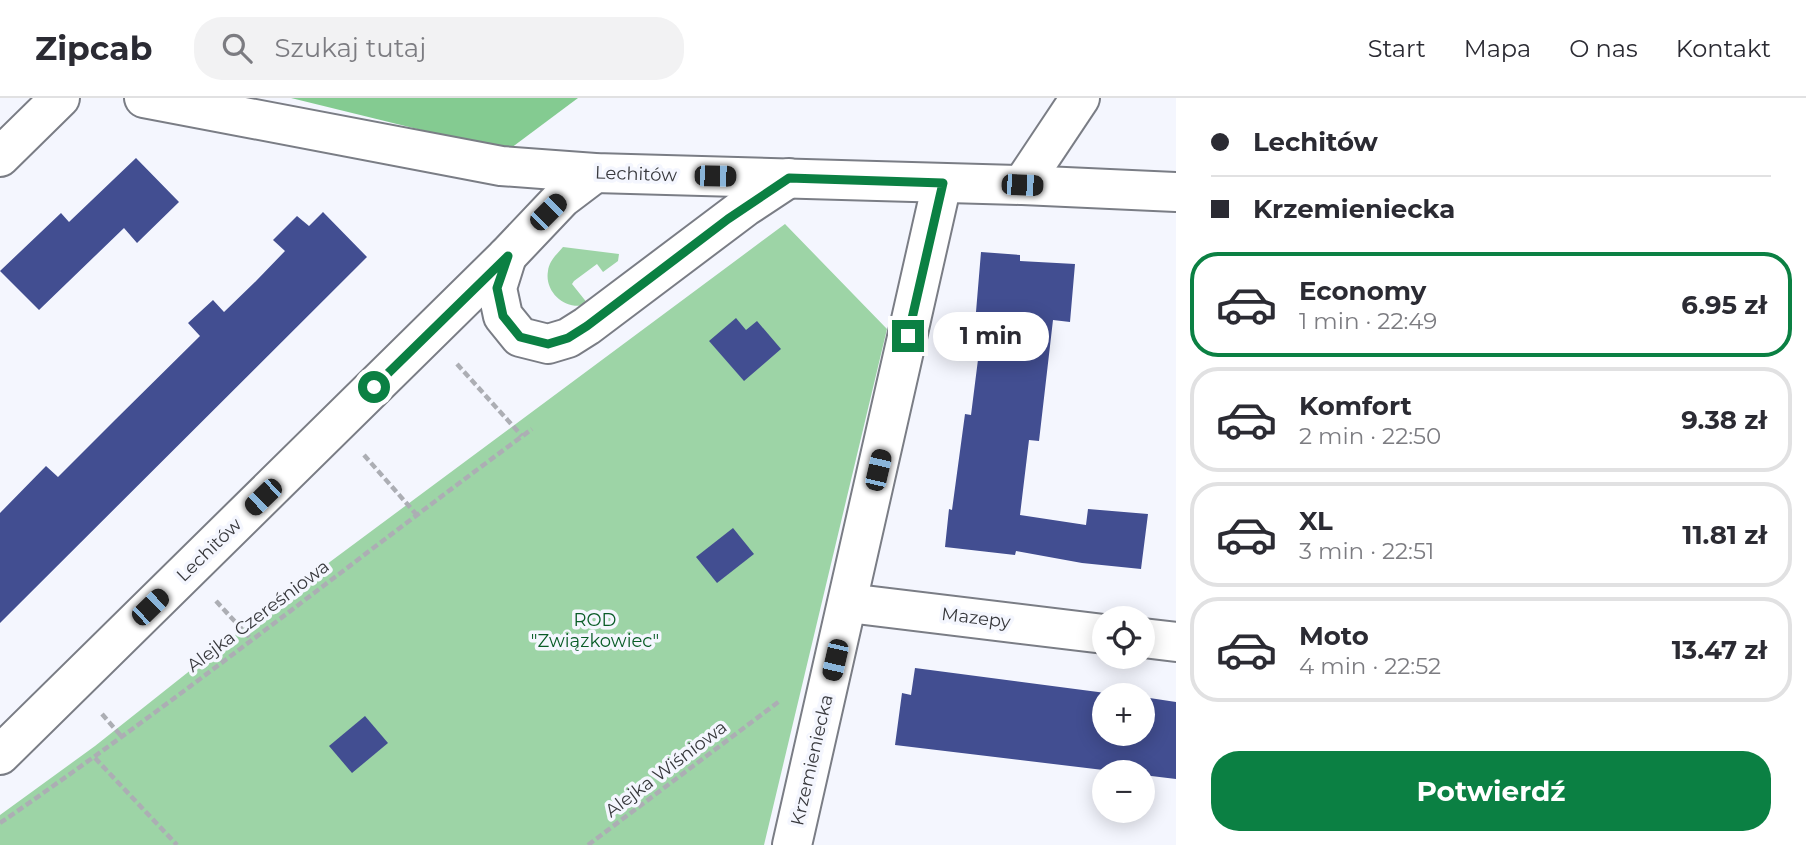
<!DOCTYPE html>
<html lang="pl">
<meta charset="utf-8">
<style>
body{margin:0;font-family:Montserrat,sans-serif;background:#f2f2f3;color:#2b2b33;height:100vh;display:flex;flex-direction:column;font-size:26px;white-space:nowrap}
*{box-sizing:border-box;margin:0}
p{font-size:23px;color:#7c7c81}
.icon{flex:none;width:38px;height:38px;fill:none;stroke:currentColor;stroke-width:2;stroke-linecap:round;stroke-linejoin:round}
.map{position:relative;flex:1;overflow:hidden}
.drawer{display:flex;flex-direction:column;background:#fff;width:630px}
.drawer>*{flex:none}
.guide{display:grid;align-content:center;height:154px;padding:0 35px;background:#fff}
.tools{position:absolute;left:1092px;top:508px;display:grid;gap:14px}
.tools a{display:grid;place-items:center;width:63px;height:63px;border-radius:50%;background:#fff;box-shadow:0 4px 18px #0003;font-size:35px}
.end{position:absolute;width:32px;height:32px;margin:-16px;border:9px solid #0b8043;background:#fff;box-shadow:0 0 0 4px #fff}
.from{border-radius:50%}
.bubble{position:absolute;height:49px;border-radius:24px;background:#fff;box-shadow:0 4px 18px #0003;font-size:23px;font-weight:700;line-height:49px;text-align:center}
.car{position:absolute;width:21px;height:42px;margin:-21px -10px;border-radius:9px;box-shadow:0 0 5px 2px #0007;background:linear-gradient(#222 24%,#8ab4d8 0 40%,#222 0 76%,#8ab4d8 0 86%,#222 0)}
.guide b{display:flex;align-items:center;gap:24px;height:66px;font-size:26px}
.guide b+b{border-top:2px solid #e1e1e2}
.guide i{width:18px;height:18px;background:#2b2b33}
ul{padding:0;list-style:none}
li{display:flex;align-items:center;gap:21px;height:105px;margin:0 14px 10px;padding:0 21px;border:4px solid #e1e1e2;border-radius:28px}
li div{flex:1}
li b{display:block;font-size:26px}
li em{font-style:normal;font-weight:700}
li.active{border-color:#0b8043}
li>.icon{width:63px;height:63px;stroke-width:1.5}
.action{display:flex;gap:14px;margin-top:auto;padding:14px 35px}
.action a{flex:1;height:80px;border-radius:28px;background:#0b8043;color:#fff;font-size:28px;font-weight:700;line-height:80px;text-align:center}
header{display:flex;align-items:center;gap:42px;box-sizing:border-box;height:98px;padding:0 35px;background:#fff;border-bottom:2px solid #e1e1e2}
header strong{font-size:33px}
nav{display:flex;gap:38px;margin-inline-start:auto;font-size:24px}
.search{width:490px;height:63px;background:#f2f2f3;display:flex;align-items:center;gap:18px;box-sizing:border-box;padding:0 24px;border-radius:28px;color:#7c7c81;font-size:26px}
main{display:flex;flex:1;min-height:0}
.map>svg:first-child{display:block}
.green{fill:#9dd4a6}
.forest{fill:#84cb91}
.building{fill:#424e91}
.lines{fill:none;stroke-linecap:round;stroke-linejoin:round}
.minor-casing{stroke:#7a7d85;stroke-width:42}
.path{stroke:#acaeb4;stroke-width:4.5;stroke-dasharray:7 3.5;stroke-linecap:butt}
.minor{stroke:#fff;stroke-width:38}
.route{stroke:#0b8043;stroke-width:9}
.labels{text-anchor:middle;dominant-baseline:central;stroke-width:7;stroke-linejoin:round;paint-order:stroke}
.street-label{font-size:18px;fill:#38393d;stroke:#f4f6fe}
.park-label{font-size:18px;fill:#095c27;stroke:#f4f6fe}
</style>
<header>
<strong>Zipcab</strong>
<div class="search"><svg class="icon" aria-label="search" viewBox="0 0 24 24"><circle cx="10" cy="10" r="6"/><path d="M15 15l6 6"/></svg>Szukaj tutaj</div>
<nav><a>Start</a><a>Mapa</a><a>O nas</a><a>Kontakt</a></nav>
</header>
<main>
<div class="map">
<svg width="1176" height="747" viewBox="0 0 1176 747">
<rect width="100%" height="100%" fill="#f4f6fe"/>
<g class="green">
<path d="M785,126L887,231L764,747H0V717L95,648L284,498Z"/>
<path d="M563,149L619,156L618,163L603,174L597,166L574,183L572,186L588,206C567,214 544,195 548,173C549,163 557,156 563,149Z"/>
</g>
<path class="forest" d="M291,0H578L507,53Z"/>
<g class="building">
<path d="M136,60L179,104L137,145L124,130L39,212L0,173L61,115L69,124Z"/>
<path d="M323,114L367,159L0,525V415L46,368L58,379L116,321L200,238L188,225L213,202L224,214L257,182L285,153L273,142L297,118L309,128Z"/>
<path d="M981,154L1020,157V163L1075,166L1070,224L1053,222L1039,343L1029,342L1020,417L1086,427L1088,411L1148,416L1141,471L1082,465L1016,453L1015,457L945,449L949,411L952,412L965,316L971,317L984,214H976Z"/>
<path d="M736,220L746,232L757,223L781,251L744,283L709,243Z"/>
<path d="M733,430L754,456L717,485L696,459Z"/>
<path d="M915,570L1121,597H1104V635H1143V599L1176,604V681L1143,677V674H1120L895,647L902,595L911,597Z"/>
<path d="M365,618L388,645L352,675L329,648Z"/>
</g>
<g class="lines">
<defs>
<g id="minor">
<path d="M144,0L501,68L595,75L1022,87L1176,94"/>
<path d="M0,59L60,0"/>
<path d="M1022,87L1080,0"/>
<path d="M507,158L497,190L503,218L520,239L548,246L568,240L587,228L745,109L789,80"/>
<path d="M848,505L1104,536"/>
<path d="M1143,540L1176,544"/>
<path d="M0,657L507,158L562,100L595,75"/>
<path d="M792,747L942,85"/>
</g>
</defs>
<use href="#minor" class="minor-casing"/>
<g class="path">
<path d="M457,266L522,338"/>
<path d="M364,357L416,416"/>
<path d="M216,503L251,541"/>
<path d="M102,616L122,639"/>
<path d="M95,660L177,747"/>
<path d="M0,725C182,600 354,462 532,331"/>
<path d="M588,747L781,602"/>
</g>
<use href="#minor" class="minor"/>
</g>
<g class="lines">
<path class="route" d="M374,289L508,158L497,190L503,218L520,239L548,246L568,240L587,228L728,121L789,80L943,85L908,238"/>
</g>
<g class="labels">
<g class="street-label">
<text transform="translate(636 76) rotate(2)">Lechitów</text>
<text transform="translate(209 452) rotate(-44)">Lechitów</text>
<text transform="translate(258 518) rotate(-37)">Alejka Czereśniowa</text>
<text transform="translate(976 520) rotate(7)">Mazepy</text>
<text transform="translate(812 662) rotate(-77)">Krzemieniecka</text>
<text transform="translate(666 671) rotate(-37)">Alejka Wiśniowa</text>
</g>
<g class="park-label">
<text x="595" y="522">ROD<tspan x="595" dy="21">"Związkowiec"</tspan></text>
</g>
</g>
</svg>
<div class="tools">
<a><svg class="icon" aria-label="locate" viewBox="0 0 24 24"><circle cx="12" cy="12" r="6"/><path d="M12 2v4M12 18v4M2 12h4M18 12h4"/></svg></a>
<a>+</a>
<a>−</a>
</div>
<i class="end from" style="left:374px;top:289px"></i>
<i class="end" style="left:908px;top:238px"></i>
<div class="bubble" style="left:933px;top:214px;width:116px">1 min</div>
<i class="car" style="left:715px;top:78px;rotate:91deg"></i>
<i class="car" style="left:1022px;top:87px;rotate:92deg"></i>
<i class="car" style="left:548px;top:114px;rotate:45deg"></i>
<i class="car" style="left:878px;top:372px;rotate:13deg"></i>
<i class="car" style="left:263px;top:399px;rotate:226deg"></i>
<i class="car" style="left:150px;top:509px;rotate:46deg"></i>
<i class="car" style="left:835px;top:562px;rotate:193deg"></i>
</div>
<section class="drawer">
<div class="guide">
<b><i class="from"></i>Lechitów</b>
<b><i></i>Krzemieniecka</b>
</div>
<ul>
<li class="active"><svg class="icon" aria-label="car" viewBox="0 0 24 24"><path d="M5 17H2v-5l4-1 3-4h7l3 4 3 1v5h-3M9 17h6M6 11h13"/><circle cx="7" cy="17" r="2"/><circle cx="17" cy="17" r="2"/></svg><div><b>Economy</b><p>1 min · 22:49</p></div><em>6.95 zł</em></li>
<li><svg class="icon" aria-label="car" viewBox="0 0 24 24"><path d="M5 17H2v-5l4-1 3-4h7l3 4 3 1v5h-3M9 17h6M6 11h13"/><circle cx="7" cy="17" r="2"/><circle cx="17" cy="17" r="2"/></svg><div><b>Komfort</b><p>2 min · 22:50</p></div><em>9.38 zł</em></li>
<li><svg class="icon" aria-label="car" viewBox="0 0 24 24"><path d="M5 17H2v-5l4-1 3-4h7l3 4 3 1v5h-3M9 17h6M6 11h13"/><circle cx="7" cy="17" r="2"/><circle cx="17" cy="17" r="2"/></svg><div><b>XL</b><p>3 min · 22:51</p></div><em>11.81 zł</em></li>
<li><svg class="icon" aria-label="car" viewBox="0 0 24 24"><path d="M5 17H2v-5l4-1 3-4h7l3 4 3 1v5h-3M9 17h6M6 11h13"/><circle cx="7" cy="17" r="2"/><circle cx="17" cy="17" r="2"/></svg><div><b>Moto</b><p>4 min · 22:52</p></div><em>13.47 zł</em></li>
</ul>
<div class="action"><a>Potwierdź</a></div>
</section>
</main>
